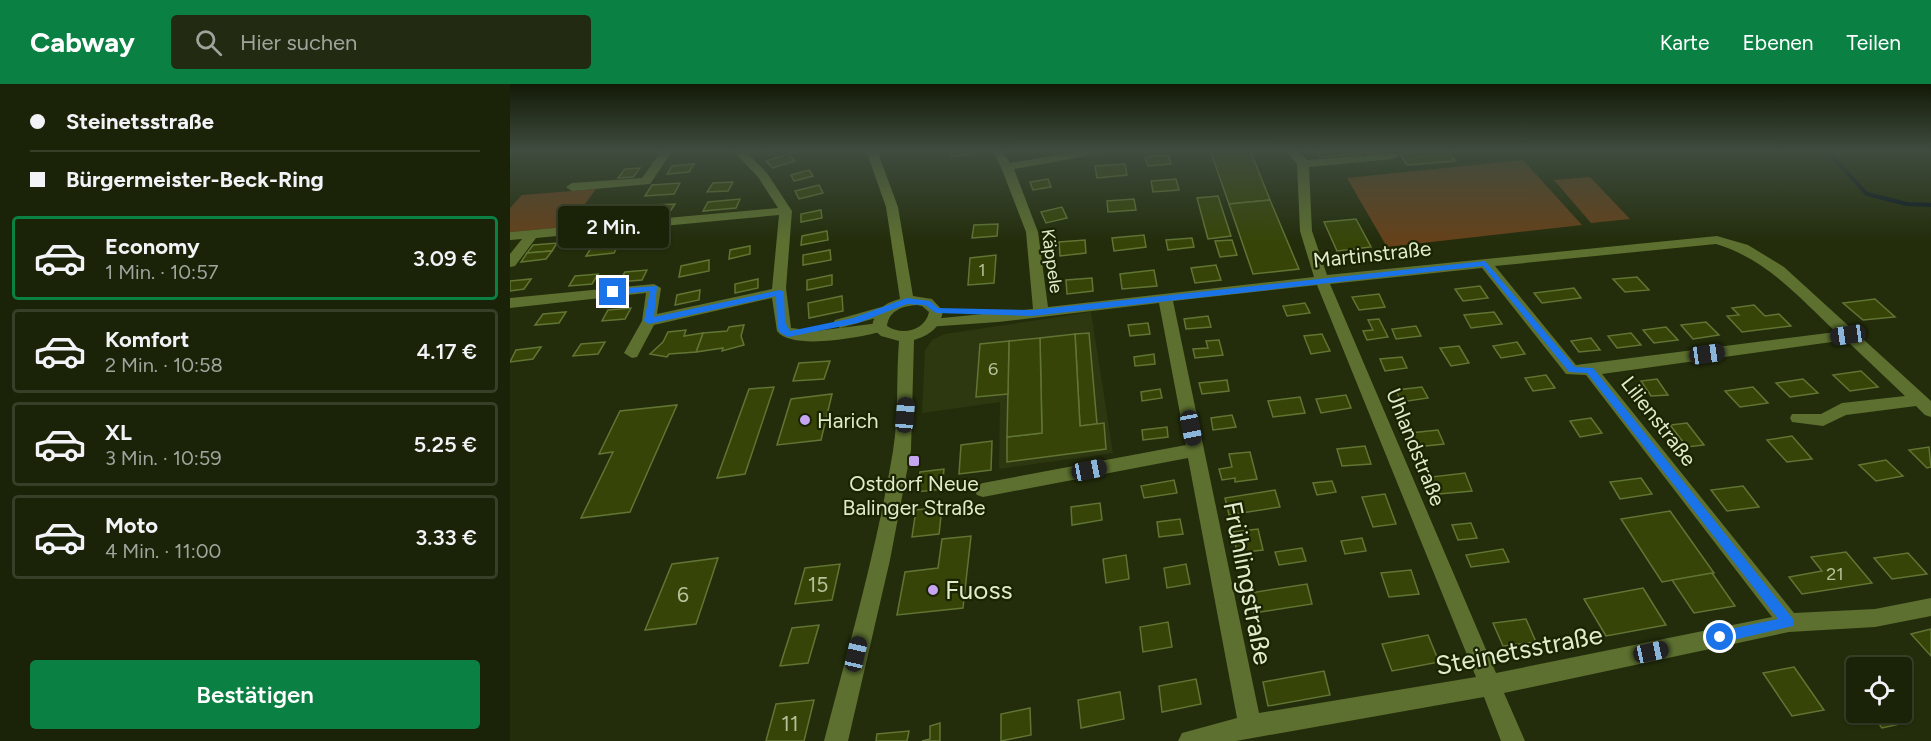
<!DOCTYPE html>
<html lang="de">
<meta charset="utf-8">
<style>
body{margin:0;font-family:Figtree,sans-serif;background:#232a12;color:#f1f3f6;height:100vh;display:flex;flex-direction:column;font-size:22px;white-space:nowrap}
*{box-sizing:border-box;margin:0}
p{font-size:20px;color:#9fa49c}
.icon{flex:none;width:33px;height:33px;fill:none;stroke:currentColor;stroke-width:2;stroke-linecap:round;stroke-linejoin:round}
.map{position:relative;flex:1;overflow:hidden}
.drawer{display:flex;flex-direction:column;background:#1a2208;width:510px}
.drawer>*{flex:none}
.hud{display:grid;align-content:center;height:132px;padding:0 30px;background:#1a2208}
.buttons{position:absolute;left:1336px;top:573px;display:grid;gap:12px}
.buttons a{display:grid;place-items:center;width:66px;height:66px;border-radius:6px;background:#1a2208;box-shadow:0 2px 4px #0004,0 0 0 2px #383f29;font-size:30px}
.end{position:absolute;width:27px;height:27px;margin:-14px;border:8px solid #1a73e8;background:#fff;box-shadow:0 0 0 3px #fff}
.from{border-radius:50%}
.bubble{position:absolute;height:42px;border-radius:6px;background:#1a2208;box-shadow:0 2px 4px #0004,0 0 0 2px #383f29;font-size:20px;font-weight:600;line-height:42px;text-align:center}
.car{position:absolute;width:18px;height:36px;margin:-18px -9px;border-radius:8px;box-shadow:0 0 4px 2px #0007;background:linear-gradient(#222 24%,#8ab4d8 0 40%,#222 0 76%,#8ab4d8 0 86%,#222 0)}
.hud b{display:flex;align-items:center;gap:21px;height:57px;font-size:22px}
.hud b+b{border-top:2px solid #383f29}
.hud i{width:15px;height:15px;background:#f1f3f6}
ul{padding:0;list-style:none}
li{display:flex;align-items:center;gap:18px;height:84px;margin:0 12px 9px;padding:0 18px;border:3px solid #383f29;border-radius:6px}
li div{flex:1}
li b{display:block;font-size:22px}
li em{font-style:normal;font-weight:600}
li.active{border-color:#0b8043}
li>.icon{width:54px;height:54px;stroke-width:1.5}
.button{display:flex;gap:12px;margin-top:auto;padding:12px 30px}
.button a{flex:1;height:69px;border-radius:6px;background:#0b8043;color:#fff;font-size:24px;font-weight:600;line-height:69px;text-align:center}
header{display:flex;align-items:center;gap:36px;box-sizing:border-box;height:84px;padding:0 30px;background:#0b8043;color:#fff}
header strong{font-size:28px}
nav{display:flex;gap:33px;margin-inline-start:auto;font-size:21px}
.search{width:420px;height:54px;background:#232a12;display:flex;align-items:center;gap:15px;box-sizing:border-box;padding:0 21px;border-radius:6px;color:#9fa49c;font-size:22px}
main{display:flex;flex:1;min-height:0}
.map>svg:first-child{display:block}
.built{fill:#2d3811}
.green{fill:#66411a}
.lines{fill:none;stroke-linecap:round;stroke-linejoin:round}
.stream{stroke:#0a1722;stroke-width:4}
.building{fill:#364507;stroke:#617434;stroke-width:1.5}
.minor{fill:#5d7030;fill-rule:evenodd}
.secondary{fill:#5d7030;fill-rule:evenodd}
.route{fill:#1a73e8}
.poi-dot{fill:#c6a6f0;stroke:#1a2302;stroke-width:2}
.labels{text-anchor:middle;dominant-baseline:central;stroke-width:4.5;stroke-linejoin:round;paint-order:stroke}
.far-street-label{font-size:18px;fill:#dfebca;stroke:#1a2302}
.number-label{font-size:18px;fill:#b5c299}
.street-label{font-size:21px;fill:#dfebca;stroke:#1a2302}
.poi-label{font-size:21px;fill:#dfebca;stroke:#1a2302;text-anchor:start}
.near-number-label{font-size:21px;fill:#b5c299}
.near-street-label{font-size:26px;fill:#dfebca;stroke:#1a2302}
.near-poi-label{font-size:26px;fill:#dfebca;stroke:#1a2302;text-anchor:start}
</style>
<header>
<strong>Cabway</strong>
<div class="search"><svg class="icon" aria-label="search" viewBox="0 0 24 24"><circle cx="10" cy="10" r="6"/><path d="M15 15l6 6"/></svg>Hier suchen</div>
<nav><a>Karte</a><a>Ebenen</a><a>Teilen</a></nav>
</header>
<main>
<section class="drawer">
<div class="hud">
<b><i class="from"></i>Steinetsstraße</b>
<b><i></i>Bürgermeister-Beck-Ring</b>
</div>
<ul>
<li class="active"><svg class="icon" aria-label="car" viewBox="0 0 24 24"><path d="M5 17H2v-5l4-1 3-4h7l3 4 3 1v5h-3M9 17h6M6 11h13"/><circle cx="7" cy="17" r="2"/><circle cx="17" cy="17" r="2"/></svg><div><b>Economy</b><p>1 Min. · 10:57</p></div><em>3.09 €</em></li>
<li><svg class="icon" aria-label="car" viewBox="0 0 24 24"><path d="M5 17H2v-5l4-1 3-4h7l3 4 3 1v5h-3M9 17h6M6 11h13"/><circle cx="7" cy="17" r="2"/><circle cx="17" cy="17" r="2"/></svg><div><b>Komfort</b><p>2 Min. · 10:58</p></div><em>4.17 €</em></li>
<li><svg class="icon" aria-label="car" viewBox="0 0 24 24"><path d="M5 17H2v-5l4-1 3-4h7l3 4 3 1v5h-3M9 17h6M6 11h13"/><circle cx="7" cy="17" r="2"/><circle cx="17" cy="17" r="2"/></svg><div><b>XL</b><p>3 Min. · 10:59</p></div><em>5.25 €</em></li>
<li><svg class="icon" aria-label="car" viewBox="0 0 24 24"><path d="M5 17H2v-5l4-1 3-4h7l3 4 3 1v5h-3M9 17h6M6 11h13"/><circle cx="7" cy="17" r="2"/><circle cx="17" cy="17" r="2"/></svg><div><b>Moto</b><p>4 Min. · 11:00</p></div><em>3.33 €</em></li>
</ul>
<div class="button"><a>Bestätigen</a></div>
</section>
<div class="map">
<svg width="1421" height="657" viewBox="0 0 1421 657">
<rect width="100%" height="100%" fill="#232d0b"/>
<path class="built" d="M581,228L603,369L489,385L490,318L412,329L415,266L422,256L435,250Z"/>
<g class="green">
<path d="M1013,76L1072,141L877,163L837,94Z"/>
<path d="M1080,93L1120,135L1081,139L1044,96Z"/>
<path d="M86,105L58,143L0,148V124L12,111Z"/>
</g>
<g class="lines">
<path class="stream" d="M1316,66L1357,110L1397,120L1421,121"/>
</g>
<g class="building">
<path d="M442,66H464V70L441,72Z"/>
<path d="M700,66H740L760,116L719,120Z"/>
<path d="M806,66H881V67L810,73Z"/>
<path d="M937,66L945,77L897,81L890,70Z"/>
<path d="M278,70L285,77L263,84L256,77Z"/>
<path d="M658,71L661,80L638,82L635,73Z"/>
<path d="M184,80L179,88L157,90L162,82Z"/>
<path d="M615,80L617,91L587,94L585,82Z"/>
<path d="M130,84L123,93L108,94L115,85Z"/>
<path d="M299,86L303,92L284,97L281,91Z"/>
<path d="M538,95L541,103L523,106L520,98Z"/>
<path d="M666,95L669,106L643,108L641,97Z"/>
<path d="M223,98L218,107L197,108L203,99Z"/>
<path d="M170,99L164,110L135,112L142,101Z"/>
<path d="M309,101L313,109L289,115L285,107Z"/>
<path d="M708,112L721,152L698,155L687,114Z"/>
<path d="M230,115L226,124L193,127L198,118Z"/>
<path d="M624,115L626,126L598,128L597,117Z"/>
<path d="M760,116L789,185L743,190L719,120Z"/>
<path d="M165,120L159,129L135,131L142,121Z"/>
<path d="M106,121L100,130L77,131L84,123Z"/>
<path d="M552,123L557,134L536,139L531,128Z"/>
<path d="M311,126L312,134L291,138V130Z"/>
<path d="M846,135L861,163L827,167L814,138Z"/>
<path d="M488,140L487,152L462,154L464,141Z"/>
<path d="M317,147L318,156L291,161L292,152Z"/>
<path d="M634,151L636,163L604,167L602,154Z"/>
<path d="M682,154L684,163L658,166L656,156Z"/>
<path d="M575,156L576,169L550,172L549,158Z"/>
<path d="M722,156L727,171L710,173L705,157Z"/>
<path d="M110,158L104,169L76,172L83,161Z"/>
<path d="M47,159L42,167L17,169L23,161Z"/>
<path d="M240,162V170L219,175L220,166Z"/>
<path d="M320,166L321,176L293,181V171Z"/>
<path d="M42,167L36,175L11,178L17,169Z"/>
<path d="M486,171L484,199L458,201L460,174Z"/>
<path d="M199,176V187L169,193L171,182Z"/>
<path d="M706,181L711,196L685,199L681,184Z"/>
<path d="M137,186L132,196L109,198L115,188Z"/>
<path d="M644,186L647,202L612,205L610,190Z"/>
<path d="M88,190L82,200L59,202L65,192Z"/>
<path d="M322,191V201L297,206V196Z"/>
<path d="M1127,193L1139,206L1115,208L1103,195Z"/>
<path d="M582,194L583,207L557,210L556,196Z"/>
<path d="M21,195L14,205L0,207V197Z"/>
<path d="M248,195V204L225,209V200Z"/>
<path d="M970,202L978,214L953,217L945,205Z"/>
<path d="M1064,204L1071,214L1032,219L1024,209Z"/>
<path d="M190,206L189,216L165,221L167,211Z"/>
<path d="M869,210L875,223L849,226L842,213Z"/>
<path d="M332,212L333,227L299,234L298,219Z"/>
<path d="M1365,215L1385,233L1353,236L1333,219Z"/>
<path d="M795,219L800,229L777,232L773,222Z"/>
<path d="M1244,221L1255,232L1269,230L1281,242L1232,248L1217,232L1229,231L1222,224Z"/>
<path d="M121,224L115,235L92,237L98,226Z"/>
<path d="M56,228L49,239L25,241L33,230Z"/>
<path d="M984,228L992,240L961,244L954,231Z"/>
<path d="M698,232L701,243L676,245L674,235Z"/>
<path d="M869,235L878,253L857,256L853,247L863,246L858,236Z"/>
<path d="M1196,238L1209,251L1183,255L1171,241Z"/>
<path d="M638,239L640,250L620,252L618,241Z"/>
<path d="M234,241L231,252L234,261L212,267L213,264L186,268L193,249L217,247L219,243Z"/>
<path d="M906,242L911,252L886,255L882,245Z"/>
<path d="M1156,243L1168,256L1144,259L1133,246Z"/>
<path d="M176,246L174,252L193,249L186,268L159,270L157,273L140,270L153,258L158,248Z"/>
<path d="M579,249L587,340L570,342L565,250Z"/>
<path d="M1121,249L1131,261L1107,264L1098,252Z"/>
<path d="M565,250L570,342L594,339L596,365L497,378V353L532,349L530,254Z"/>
<path d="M812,250L820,267L801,270L794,252Z"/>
<path d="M530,254L532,349L497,353L499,257Z"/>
<path d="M1081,254L1090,266L1069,268L1061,257Z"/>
<path d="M709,256L713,271L685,274L683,265L698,264L696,257Z"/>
<path d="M499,257L498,310L466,313L470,260Z"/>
<path d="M95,258L88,270L63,272L71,260Z"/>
<path d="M1007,258L1015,270L991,274L983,262Z"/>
<path d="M949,262L959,279L941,282L930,264Z"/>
<path d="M31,263L23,275L0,278L6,266Z"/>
<path d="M644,270L645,280L625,282L624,273Z"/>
<path d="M892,273L897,284L875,287L870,275Z"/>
<path d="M320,277L314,295L283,297L289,279Z"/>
<path d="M1351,287L1368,303L1340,307L1323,291Z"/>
<path d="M1036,291L1045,304L1023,307L1015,294Z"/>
<path d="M1147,295L1158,311L1141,312L1131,297Z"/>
<path d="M1293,295L1308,309L1280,313L1266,299Z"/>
<path d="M717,296L719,307L692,310L689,299Z"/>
<path d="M264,303L235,390L207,394L239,305Z"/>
<path d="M912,303L918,314L891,318L886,306Z"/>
<path d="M1243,303L1258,319L1230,323L1215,307Z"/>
<path d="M650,305L652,314L632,317L631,308Z"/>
<path d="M322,310L311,356L267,361L281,315Z"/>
<path d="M836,311L841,324L811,329L806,315Z"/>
<path d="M790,313L795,329L763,333L758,317Z"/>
<path d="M167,321L120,428L71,434L103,368L89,370L110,327Z"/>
<path d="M722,331L726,343L703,346L701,334Z"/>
<path d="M1081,334L1092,349L1070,353L1060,337Z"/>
<path d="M1177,339L1194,361L1177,363L1160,341Z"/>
<path d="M657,343L658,353L633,356L632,346Z"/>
<path d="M928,346L934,360L906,363L900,349Z"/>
<path d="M1282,352L1302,375L1277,378L1257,356Z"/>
<path d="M482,357L481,386L449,390L451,361Z"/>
<path d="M855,362L861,380L832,382L827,365Z"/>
<path d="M1419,363L1421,383L1417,384L1399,366Z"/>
<path d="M740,368L747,395L725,398V394L712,396L709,385L722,383L719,370Z"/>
<path d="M1376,376L1393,392L1366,397L1349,381Z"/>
<path d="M434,385L432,405L407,408L410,388Z"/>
<path d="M955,389L962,407L929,410L921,393Z"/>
<path d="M1131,394L1142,410L1110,415L1100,398Z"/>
<path d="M664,396L667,409L634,414L631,402Z"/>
<path d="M822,397L826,408L807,411L803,399Z"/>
<path d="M1233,402L1249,423L1217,427L1201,406Z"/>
<path d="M765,406L770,423L719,431L715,414Z"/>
<path d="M875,410L886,440L863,443L852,413Z"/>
<path d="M590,419L592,436L562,441L561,423Z"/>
<path d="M432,423L429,450L402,453L406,426Z"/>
<path d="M1160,427L1204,489L1152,498L1111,435Z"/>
<path d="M670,435L673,450L649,453L647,438Z"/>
<path d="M961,439L967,454L948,456L942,441Z"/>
<path d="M748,445L753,466L727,469L723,448Z"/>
<path d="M461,452L453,524L387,531L395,488L428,484L432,455Z"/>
<path d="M852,454L856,467L835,470L831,457Z"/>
<path d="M792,464L796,477L769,481L765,468Z"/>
<path d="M993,465L999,478L961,483L956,471Z"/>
<path d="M1336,468L1362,499L1292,510L1279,493L1312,487L1301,473Z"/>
<path d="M1398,469L1417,490L1382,495L1364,474Z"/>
<path d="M616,471L619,495L596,499L593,475Z"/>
<path d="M208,474L186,540L135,546L162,480Z"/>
<path d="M330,480L322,516L285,520L295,484Z"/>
<path d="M676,480L680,500L657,504L654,484Z"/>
<path d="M901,486L909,510L879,513L871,489Z"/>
<path d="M1202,489L1225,522L1184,529L1162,496Z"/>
<path d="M797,500L802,520L744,529L740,509Z"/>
<path d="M1133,504L1156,541L1096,552L1074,515Z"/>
<path d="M1016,535L1026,558L993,562L983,539Z"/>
<path d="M658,538L662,563L633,568L630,543Z"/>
<path d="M309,541L298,579L270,582L282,544Z"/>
<path d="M1421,545V572L1401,550Z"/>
<path d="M918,551L929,578L882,587L872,560Z"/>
<path d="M1284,583L1314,626L1282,632L1253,589Z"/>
<path d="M814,587L820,611L758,622L753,598Z"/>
<path d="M686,595L691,620L652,628L649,602Z"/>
<path d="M610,608L614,635L571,644L568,616Z"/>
<path d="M304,616L294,657H256L266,620Z"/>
<path d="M520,624L521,651L491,657V630Z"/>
<path d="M1360,628H1385L1394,639L1372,644Z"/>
<path d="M430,639V657H412L420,655V642Z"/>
<path d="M399,647L397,657H366L367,650Z"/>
</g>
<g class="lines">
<g class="minor">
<path d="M152,66H163L140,100L62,107L56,103L62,99L132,94Z"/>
<path d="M222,66H234L257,89L282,127L276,204L281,244L306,247L369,239L374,241L376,244L374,247C352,253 282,267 267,247L262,214L144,241L127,273L122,274L114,269L132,237L136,209L0,224V214L144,200L151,204L147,230L262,205L269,131L26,154L5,182L0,183V170L12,155L0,156V148L268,124L248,93Z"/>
<path d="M482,66H492L500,79L576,66H599L593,69L504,85L528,148L538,223L804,193L790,147L787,80L775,66H787L797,76L883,69L889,72L883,75L799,83L802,147L817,191L1207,152L1238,161L1274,183L1421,317V333L1415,331L1406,322L1336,331L1313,342L1282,338L1280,334L1282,330H1311L1332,319L1395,312L1336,256L1092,290L1284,529L1365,525L1421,514V532L1365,543L1279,548L994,609L1015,657H991L974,613L726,657H668L672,649L727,634L678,374L473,413L467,411L464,406L467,401L473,399L676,361L649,219L488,238L417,243L415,240L417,237L422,235L523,225L516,148L491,83ZM1206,160C1256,175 1289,213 1326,248L1066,281L985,182ZM972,184L1056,290L1076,291L1262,533L986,589L820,200ZM807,201L966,593L749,629L663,217Z"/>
<path d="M375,222L380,224L382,227L380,230L330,244L323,239L325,236Z"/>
</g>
<path class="secondary" d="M356,66H367L388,123L403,212L422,215L433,227C430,244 420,251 404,256L401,366L380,476L338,657H314C339,561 367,465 383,367C389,330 386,293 389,257L371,252L362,244C364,227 374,219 390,215L376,123ZM407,221L412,222L419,228C415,247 392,252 377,242C379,226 393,222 407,221Z"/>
</g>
<linearGradient id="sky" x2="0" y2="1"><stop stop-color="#131906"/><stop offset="0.42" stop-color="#3f4c3f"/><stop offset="1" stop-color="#3f4c3f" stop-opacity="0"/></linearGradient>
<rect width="1421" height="158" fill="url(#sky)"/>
<path class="route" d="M975,177L1065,283L1083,284L1283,535V542L1210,559L1205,557L1203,553L1210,547L1268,535L1077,289L1059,288L973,182L522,232L426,229L415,221L397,220L348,239L278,253L269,248L267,238L266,212L139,240L134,237L140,207L103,211L99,208L103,205L147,202L144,233L270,206L274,208L275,238L280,247L343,234L397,214L420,217L428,224L522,226Z"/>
<g class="poi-dot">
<circle cx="295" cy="336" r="6"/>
<rect x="398" y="371" width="12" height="12" rx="3"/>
<circle cx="423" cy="506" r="6"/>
</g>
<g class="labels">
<g class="far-street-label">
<text transform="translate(542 177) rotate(82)">Käppele</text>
</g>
<g class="number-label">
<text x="472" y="186">1</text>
<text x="483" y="285">6</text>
<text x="1325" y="490">21</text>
</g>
<g class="street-label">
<text transform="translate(862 170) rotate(-6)">Martinstraße</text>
<text transform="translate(1149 337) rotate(52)">Lilienstraße</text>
<text transform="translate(906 363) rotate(68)">Uhlandstraße</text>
</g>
<g class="poi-label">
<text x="307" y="336">Harich</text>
<text x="404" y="399" text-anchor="middle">Ostdorf Neue<tspan x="404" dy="24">Balinger Straße</tspan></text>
</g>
<g class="near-number-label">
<text x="308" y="500">15</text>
<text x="173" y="510">6</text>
<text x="280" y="639">11</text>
</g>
<g class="near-street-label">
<text transform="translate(738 499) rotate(79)">Frühlingstraße</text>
<text transform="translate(1009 566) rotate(-11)">Steinetsstraße</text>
</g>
<g class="near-poi-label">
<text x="435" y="506">Fuoss</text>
</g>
</g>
</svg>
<div class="buttons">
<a><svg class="icon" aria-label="locate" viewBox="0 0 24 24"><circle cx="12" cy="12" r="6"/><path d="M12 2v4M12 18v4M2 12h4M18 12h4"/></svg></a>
</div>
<i class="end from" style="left:1210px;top:553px"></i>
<i class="end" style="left:103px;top:208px"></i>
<div class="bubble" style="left:48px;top:122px;width:111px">2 Min.</div>
<i class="car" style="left:1338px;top:251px;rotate:262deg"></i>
<i class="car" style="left:1197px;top:270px;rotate:82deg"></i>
<i class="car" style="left:395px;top:331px;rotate:5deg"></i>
<i class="car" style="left:681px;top:344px;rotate:169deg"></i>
<i class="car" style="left:579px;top:386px;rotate:79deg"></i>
<i class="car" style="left:1141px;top:568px;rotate:78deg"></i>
<i class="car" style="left:346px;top:570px;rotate:13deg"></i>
</div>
</main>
